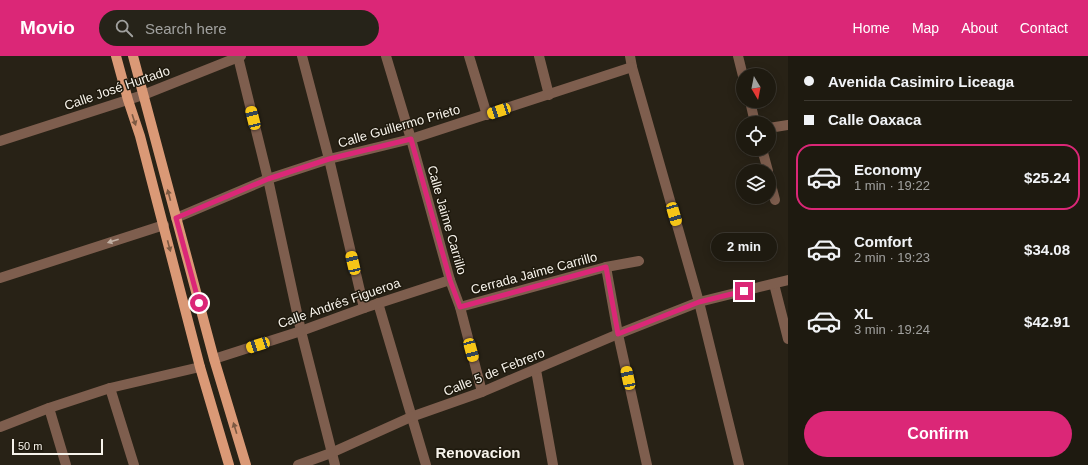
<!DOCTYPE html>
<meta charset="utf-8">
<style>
body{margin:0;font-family:Arial,sans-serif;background:#262319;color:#f1f3f6;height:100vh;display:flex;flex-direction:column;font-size:15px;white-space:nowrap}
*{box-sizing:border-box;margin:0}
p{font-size:13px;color:#a1a19f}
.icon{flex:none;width:22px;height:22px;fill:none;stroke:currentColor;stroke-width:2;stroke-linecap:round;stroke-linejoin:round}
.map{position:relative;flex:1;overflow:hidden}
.drawer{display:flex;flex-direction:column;background:#1e1a10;width:300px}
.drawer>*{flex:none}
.hud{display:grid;align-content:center;height:88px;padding:0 16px;background:#1e1a10}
.needle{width:26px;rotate:170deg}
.controls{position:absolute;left:736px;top:12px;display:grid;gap:8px}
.controls a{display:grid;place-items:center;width:40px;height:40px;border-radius:50%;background:#1e1a10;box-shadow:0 2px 10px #0003,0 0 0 1px #3c3830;font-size:20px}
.scale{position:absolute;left:12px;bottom:10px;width:91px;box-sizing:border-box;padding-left:4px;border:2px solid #f7f3eb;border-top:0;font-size:11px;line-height:14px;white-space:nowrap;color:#f7f3eb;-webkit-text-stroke:3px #1e190d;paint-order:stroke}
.end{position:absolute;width:18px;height:18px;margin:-9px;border:5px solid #db2777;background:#fff;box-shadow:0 0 0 2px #fff}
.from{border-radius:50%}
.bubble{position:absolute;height:28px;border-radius:14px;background:#1e1a10;box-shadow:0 2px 10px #0003,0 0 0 1px #3c3830;font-size:13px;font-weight:800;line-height:28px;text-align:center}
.car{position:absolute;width:12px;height:24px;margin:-12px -6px;border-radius:5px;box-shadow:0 0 3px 1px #0007;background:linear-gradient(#f5c518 24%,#345 0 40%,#f5c518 0 76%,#345 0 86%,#f5c518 0)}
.hud b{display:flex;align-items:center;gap:14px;height:38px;font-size:15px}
.hud b+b{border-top:1px solid #3c3830}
.hud i{width:10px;height:10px;background:#f1f3f6}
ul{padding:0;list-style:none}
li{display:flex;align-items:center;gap:12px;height:66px;margin:0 8px 6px;padding:0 8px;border:2px solid transparent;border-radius:16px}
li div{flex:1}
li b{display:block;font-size:15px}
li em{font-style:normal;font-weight:800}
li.on{border-color:#db2777}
li>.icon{width:36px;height:36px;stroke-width:1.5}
.button{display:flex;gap:8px;margin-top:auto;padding:8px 16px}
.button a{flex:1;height:46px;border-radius:24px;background:#db2777;color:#fff;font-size:16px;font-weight:800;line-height:46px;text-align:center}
header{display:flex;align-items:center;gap:24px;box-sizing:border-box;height:56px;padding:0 20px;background:#db2777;color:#fff}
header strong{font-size:19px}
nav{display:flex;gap:22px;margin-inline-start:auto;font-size:14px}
.search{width:280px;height:36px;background:#262319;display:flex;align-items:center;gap:10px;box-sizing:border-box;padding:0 14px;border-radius:22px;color:#a1a19f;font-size:15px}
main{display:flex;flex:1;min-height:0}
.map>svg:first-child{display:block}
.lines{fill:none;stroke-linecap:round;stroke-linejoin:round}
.minor{stroke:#7e5e4e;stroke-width:10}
.major{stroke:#da9976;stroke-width:10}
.oneway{fill:#7c5942}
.oneway2{fill:#c1b0a4}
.route{stroke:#db2777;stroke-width:5}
.labels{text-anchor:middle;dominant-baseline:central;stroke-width:3;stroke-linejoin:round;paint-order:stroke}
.street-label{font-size:13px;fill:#f7f3eb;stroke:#1e190d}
.quarter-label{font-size:15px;font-weight:bold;fill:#f7f3eb;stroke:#1e190d}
</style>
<header>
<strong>Movio</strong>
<div class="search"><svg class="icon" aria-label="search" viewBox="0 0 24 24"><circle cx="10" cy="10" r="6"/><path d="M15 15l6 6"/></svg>Search here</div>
<nav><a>Home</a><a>Map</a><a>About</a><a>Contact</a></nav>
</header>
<main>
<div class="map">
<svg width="788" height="409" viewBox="0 0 788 409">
<rect width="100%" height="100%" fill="#282216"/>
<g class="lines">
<g class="minor">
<path d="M302,0L329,103L364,252"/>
<path d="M386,0L411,83L450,224L460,251L482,336"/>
<path d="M469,0L487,59"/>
<path d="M539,0L549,39"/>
<path d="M630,0L632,11L699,246L739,409"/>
<path d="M738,0L743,20"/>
<path d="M238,1L268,123L301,275L335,409"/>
<path d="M750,45L755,67"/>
<path d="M769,72L788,69"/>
<path d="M0,85L143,39L241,0"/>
<path d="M762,93L768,115"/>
<path d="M769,121L775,144"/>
<path d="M176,162L268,123L329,103L411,83L632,11"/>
<path d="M606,211L618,278L647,409"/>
<path d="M0,222L164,169"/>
<path d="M774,228L788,283"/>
<path d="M378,247L426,409"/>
<path d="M460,251L606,211L639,205"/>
<path d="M214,303L301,275L364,252L450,224"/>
<path d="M536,314L553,409"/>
<path d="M110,332L134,409"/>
<path d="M49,352L66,409"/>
<path d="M0,371L49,352L110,332L200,311"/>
<path d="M298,409L331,397L411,361L482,336L618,278L699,246L788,224"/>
</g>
<g class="major">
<path d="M116,0L128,44L140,80L200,311L229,409"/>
<path d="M133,0L214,303L246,409"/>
</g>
</g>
<defs><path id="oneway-solid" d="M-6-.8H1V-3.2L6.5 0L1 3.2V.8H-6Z"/></defs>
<g class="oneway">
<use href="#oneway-solid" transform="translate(134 64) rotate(72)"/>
<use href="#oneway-solid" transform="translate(169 139) rotate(-105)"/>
<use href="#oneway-solid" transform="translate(169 190) rotate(75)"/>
<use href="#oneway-solid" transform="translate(235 372) rotate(-107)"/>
</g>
<use class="oneway2" href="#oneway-solid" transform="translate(113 185) rotate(162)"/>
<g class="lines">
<path class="route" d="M199,247L176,162L268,123L329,103L411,83L450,224L460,251L606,211L618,278L699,246L744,235"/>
</g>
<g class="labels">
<g class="street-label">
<text transform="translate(117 32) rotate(-19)">Calle José Hurtado</text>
<text transform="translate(399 70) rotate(-16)">Calle Guillermo Prieto</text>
<text transform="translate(447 164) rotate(74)">Calle Jaime Carrillo</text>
<text transform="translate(534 217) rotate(-15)">Cerrada Jaime Carrillo</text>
<text transform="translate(339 247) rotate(-19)">Calle Andrés Figueroa</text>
<text transform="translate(494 316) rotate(-22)">Calle 5 de Febrero</text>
</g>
<g class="quarter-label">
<text x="478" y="396">Renovacion</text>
</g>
</g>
</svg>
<div class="controls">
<a><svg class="needle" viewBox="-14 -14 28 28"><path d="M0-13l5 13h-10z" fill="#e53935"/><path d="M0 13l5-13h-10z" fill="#a1a19f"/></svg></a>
<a><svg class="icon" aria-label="locate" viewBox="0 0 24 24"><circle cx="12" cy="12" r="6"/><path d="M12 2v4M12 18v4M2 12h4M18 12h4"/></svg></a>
<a><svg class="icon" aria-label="layers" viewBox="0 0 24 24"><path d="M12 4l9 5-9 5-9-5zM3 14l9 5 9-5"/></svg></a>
</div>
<div class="scale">50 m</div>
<i class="end from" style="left:199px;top:247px"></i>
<i class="end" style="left:744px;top:235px"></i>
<div class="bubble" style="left:711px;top:177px;width:66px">2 min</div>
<i class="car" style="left:499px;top:55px;rotate:252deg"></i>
<i class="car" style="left:253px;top:62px;rotate:346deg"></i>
<i class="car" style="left:674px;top:158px;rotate:164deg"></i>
<i class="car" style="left:353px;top:207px;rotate:347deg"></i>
<i class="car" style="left:258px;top:289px;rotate:252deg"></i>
<i class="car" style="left:471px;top:294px;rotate:165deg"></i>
<i class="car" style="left:628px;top:322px;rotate:348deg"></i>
</div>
<section class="drawer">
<div class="hud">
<b><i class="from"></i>Avenida Casimiro Liceaga</b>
<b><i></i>Calle Oaxaca</b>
</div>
<ul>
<li class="on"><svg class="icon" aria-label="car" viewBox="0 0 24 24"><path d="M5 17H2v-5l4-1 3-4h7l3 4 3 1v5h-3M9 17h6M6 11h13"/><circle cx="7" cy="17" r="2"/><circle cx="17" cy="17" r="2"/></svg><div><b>Economy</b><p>1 min · 19:22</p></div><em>$25.24</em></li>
<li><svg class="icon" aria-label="car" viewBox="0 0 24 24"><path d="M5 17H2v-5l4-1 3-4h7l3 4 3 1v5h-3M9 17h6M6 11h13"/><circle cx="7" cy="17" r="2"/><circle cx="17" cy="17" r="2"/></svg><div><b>Comfort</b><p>2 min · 19:23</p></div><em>$34.08</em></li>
<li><svg class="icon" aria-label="car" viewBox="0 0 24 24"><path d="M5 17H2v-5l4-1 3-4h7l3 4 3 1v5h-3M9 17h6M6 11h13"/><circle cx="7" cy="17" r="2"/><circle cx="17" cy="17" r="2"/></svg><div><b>XL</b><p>3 min · 19:24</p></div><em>$42.91</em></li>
</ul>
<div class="button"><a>Confirm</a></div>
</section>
</main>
